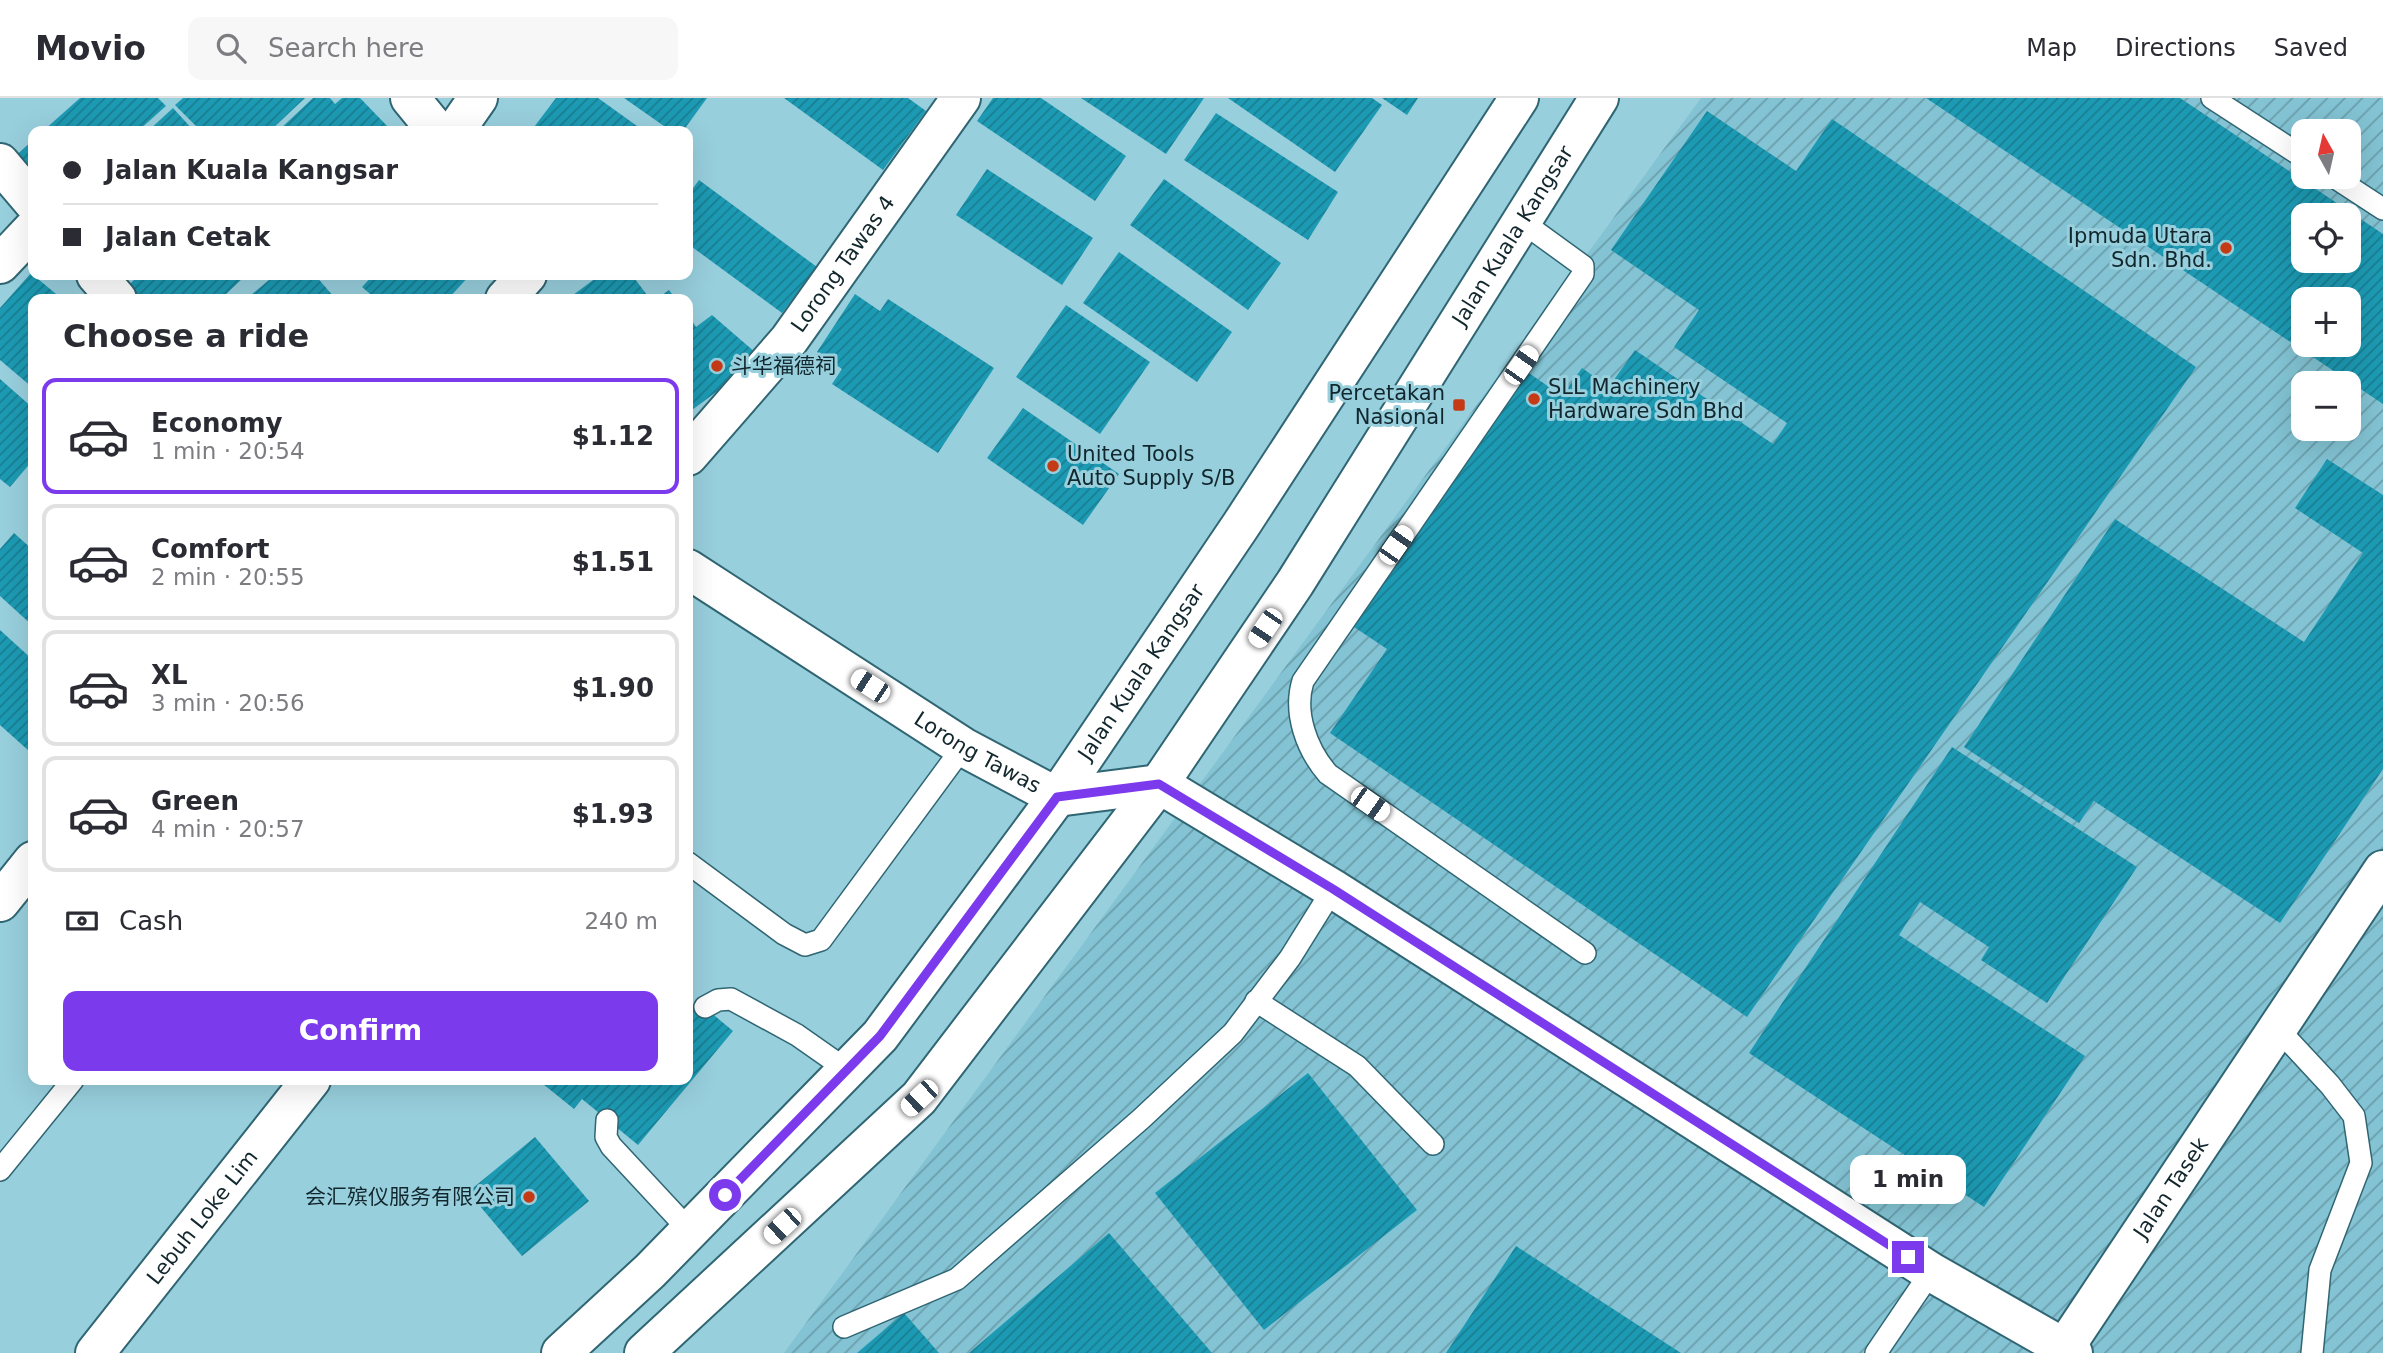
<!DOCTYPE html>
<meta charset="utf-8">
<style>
body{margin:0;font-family:"DejaVu Sans","Noto Sans SC",sans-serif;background:#f7f7f7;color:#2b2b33;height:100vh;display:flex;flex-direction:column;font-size:26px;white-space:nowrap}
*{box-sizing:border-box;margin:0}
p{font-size:23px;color:#7c7c81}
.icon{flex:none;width:38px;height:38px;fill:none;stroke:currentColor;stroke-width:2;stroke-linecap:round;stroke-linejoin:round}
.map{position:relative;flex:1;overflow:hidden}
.side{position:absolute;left:28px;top:196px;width:665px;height:791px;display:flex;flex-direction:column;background:#fff;border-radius:14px;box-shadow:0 7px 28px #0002}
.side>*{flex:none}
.banner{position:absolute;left:28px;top:28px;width:665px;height:154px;border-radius:14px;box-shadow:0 7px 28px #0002;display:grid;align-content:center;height:154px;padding:0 35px;background:#fff}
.needle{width:46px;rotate:352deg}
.controls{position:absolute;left:2291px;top:21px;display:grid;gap:14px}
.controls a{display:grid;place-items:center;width:70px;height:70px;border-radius:14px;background:#fff;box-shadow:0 7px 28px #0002;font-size:35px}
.end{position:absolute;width:32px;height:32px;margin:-16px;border:9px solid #7c3aed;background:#fff;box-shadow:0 0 0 4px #fff}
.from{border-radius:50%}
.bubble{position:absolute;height:49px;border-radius:14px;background:#fff;box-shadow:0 7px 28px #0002;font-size:23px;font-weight:800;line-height:49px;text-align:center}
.car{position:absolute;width:21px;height:42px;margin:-21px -10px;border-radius:9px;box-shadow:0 0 5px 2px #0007;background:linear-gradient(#fff 24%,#345 0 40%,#fff 0 76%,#345 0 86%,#fff 0)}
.banner b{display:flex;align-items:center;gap:24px;height:66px;font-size:26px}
.banner b+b{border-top:2px solid #e1e1e2}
.banner i{width:18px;height:18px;background:#2b2b33}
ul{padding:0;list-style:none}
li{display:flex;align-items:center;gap:21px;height:116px;margin:0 14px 10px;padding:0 21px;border:4px solid #e1e1e2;border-radius:14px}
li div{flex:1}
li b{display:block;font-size:26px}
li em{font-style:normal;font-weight:800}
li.on{border-color:#7c3aed}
li>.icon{width:63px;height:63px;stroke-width:1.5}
h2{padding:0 35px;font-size:32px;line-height:84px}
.pay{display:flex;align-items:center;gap:18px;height:77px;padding:0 35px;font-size:26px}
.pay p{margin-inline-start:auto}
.button{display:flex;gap:14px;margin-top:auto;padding:14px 35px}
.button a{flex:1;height:80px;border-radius:14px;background:#7c3aed;color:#fff;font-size:28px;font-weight:800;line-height:80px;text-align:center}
header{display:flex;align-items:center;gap:42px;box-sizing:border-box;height:98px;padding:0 35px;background:#fff;border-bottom:2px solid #e1e1e2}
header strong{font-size:33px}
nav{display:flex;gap:38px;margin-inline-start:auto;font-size:24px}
.search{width:490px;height:63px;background:#f7f7f7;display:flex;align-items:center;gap:18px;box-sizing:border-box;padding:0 24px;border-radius:14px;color:#7c7c81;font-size:26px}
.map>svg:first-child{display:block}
.industrial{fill:url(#industrial-furrows);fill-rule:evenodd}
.building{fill:url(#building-hatch);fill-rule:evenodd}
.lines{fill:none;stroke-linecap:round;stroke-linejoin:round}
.service-casing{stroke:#306673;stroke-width:24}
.minor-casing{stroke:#306673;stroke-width:42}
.trunk-casing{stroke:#306673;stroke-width:42}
.service{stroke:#fff;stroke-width:21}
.minor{stroke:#fff;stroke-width:38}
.trunk{stroke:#fff;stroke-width:38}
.route{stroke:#7c3aed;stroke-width:9}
.poi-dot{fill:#c33a14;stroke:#98cfdd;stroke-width:2.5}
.labels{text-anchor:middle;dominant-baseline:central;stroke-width:6;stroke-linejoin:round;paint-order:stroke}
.street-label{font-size:21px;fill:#11272d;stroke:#98cfdd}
.poi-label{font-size:21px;fill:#11272d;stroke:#98cfdd;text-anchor:end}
</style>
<header>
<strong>Movio</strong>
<div class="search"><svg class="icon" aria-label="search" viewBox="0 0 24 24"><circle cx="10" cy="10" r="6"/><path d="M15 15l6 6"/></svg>Search here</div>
<nav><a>Map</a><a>Directions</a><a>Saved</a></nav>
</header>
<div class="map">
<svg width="2383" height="1255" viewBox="0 0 2383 1255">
<defs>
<pattern id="industrial-furrows" width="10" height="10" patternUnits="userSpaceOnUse" patternTransform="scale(1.75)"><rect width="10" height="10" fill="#83c3d3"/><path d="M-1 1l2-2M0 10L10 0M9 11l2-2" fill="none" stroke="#6a9eac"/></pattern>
<pattern id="building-hatch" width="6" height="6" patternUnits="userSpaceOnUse" patternTransform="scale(1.75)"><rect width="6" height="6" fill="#1d9ab3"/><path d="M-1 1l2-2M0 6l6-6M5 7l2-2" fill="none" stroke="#187e92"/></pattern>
</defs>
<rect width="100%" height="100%" fill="#98cfdd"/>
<path class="industrial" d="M1701,0H2383V1255H784ZM2303,33H2348V79H2303ZM2303,117H2348V163H2303ZM2303,201H2348V247H2303ZM2303,285H2348V331H2303Z"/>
<g class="building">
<path d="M80,0H158L166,8L138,33H43Z"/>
<path d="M183,0H305L270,33H201L175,7Z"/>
<path d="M313,0H330L335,6L342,0H360L392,33H278Z"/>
<path d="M556,0H598L644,33H531Z"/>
<path d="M624,0H707L683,33H671Z"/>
<path d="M784,0H908L926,13L883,72Z"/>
<path d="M993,0H1041L1126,58L1095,103L977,23Z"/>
<path d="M1081,0H1204L1166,56Z"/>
<path d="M1228,0H1372L1382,7L1335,74Z"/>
<path d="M1382,0H1418L1407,17Z"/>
<path d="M1926,0H2180L2383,136V306ZM2303,117H2348V163H2303ZM2303,201H2348V247H2303Z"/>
<path d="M173,10L194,33H148Z"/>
<path d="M1707,13L1796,73L1832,21L2196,269L1747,919L1330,635L1387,551L1351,527L1526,273L1562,298L1582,270L1609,289L1635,252L1773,346L1787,325L1674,249L1699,212L1611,152Z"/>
<path d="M1216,15L1338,94L1308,142L1184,62Z"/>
<path d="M33,42V93L8,65Z"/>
<path d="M987,71L1093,140L1062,187L956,117Z"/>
<path d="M1164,81L1281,165L1248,212L1130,127Z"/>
<path d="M699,82L817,169L782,215L688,146V97Z"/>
<path d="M1119,154L1232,234L1197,284L1083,205Z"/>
<path d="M31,175L62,201H33V290L0,262V210Z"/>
<path d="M139,177H246L221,201H136L125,191Z"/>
<path d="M275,177H315L334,199L331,201H246Z"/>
<path d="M373,177H470L448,201H376L362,189Z"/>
<path d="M600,177H632L650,201H576L573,197Z"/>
<path d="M669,192L676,201H657Z"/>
<path d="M855,196L880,213L888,201L994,270L938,355L832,286L842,271L817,254Z"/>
<path d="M1066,207L1150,264L1100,336L1016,279Z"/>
<path d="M688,217L696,229L712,217L756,255L735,280L688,315Z"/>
<path d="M0,281L33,310V362L10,389L0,381Z"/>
<path d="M1023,310L1119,376L1083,427L987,360Z"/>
<path d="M2327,361L2383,397V671L2280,825L2094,703L2079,725L1964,649L2115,421L2304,544L2363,455L2295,410Z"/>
<path d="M14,435L33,452V528L0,498V451Z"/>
<path d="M0,532L33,562V648L29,653L0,627Z"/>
<path d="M1952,649L2137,769L2047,905L1981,862L1989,849L1920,804L1899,837L2085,958L1984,1109L1749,955Z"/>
<path d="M697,903L733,933L638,1047L582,1001L574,1011L543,986L547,982H688V913Z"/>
<path d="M1308,975L1417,1112L1264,1232L1155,1095Z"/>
<path d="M535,1039L589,1103L522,1158L468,1094Z"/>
<path d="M1109,1135L1212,1255H969Z"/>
<path d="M1516,1148L1681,1255H1446Z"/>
<path d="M904,1215L939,1255H857Z"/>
</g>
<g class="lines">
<defs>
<g id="service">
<path d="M2212,0L2303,59"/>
<path d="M2334,79L2383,111"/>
<path d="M1521,123L1583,168V176L1303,583C1293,615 1307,652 1328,676L1585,855"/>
<path d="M688,765L784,836L805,847L821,842L963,649"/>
<path d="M1256,903L1357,968L1433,1046"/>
<path d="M705,909L718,902L731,901L797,937L847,972"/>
<path d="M2277,930L2330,987L2354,1018L2361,1065L2320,1172L2312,1255"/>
<path d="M607,1022L606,1039L611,1048L690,1133"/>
<path d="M0,1072L73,982"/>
<path d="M844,1229L957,1181L1141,1021L1233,935L1290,860L1333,791"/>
<path d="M1876,1255L1931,1174"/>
</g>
<g id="minor">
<path d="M410,0L437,33"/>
<path d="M455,33L478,0"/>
<path d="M0,65L33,104"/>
<path d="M0,166L33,131"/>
<path d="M96,177L117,201"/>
<path d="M505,201L527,177"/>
<path id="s1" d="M688,358L789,242L961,0"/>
<path id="s2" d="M688,471L963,649L1057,699L1159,686L1333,791L1931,1174L2073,1255"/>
<path d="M0,804L33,763"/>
<path id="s3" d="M2065,1249L2383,772"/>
<path id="s4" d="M95,1255L311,982"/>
</g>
<g id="trunk">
<path id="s5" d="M561,1255L650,1173L880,938L1057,699L1241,427L1519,0"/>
<path id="s6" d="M644,1255L919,1000L1159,686L1295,485L1599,0"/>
</g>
</defs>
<use href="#service" class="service-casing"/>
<use href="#minor" class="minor-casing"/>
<use href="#trunk" class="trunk-casing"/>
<use href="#service" class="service"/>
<use href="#minor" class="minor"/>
<use href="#trunk" class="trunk"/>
</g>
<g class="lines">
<path class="route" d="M725,1097L880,938L1057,699L1159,686L1333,791L1908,1159"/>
</g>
<g class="poi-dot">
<circle cx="2226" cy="150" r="7"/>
<circle cx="717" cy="268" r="7"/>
<circle cx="1534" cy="301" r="7"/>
<rect x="1452" y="300" width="14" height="14" rx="3.5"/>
<circle cx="1053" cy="368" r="7"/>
<circle cx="529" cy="1099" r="7"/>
</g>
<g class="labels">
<g class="street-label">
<text stroke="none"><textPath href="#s6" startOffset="1423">Jalan Kuala Kangsar</textPath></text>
<text stroke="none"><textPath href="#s1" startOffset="247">Lorong Tawas 4</textPath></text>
<text stroke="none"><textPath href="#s5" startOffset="898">Jalan Kuala Kangsar</textPath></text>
<text stroke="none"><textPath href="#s2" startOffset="343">Lorong Tawas</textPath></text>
<text stroke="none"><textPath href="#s3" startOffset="191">Jalan Tasek</textPath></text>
<text stroke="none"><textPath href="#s4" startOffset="173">Lebuh Loke Lim</textPath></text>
</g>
<g class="poi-label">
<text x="2212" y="138">Ipmuda Utara<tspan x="2212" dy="24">Sdn. Bhd.</tspan></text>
<text x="731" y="268" text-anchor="start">斗华福德祠</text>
<text x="1548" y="289" text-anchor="start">SLL Machinery<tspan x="1548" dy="24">Hardware Sdn Bhd</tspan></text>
<text x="1445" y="295">Percetakan<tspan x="1445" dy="24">Nasional</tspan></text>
<text x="1067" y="356" text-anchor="start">United Tools<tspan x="1067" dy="24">Auto Supply S/B</tspan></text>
<text x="515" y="1099">会汇殡仪服务有限公司</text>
</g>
</g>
</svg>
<div class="controls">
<a><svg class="needle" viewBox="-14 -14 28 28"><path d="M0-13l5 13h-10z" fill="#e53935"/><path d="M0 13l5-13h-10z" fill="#7c7c81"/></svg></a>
<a><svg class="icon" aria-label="locate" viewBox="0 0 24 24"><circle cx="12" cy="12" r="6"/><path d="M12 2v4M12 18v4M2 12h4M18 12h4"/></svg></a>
<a>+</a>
<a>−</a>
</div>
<i class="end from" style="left:725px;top:1097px"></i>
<i class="end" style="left:1908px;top:1159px"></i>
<div class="bubble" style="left:1850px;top:1057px;width:116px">1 min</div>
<i class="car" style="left:1521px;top:267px;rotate:35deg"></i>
<i class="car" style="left:1396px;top:447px;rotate:35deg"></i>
<i class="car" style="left:1265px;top:530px;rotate:214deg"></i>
<i class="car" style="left:870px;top:588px;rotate:303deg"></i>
<i class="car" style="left:1370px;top:706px;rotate:125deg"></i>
<i class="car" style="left:919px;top:1000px;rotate:227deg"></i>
<i class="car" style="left:782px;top:1128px;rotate:227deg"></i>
<div class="banner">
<b><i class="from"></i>Jalan Kuala Kangsar</b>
<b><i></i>Jalan Cetak</b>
</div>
<section class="side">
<h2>Choose a ride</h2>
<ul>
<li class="on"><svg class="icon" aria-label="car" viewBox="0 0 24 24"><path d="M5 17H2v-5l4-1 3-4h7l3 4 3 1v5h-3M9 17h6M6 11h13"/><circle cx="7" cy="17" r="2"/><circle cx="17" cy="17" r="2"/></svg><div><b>Economy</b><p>1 min · 20:54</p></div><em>$1.12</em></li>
<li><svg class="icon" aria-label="car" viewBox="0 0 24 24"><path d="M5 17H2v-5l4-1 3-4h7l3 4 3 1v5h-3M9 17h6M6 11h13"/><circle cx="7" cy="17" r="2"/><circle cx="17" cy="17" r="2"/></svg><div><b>Comfort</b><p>2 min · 20:55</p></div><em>$1.51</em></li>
<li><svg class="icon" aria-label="car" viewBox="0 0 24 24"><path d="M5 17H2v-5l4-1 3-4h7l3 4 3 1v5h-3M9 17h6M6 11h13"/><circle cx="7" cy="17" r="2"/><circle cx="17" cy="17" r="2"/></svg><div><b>XL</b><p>3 min · 20:56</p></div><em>$1.90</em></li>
<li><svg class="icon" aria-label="car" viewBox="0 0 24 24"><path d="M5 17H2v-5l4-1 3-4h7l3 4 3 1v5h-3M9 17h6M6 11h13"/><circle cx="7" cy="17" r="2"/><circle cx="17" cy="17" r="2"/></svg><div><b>Green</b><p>4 min · 20:57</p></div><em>$1.93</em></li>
</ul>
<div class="pay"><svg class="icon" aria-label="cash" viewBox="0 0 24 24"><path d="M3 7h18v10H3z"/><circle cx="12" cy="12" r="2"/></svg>Cash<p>240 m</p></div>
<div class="button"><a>Confirm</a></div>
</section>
</div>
